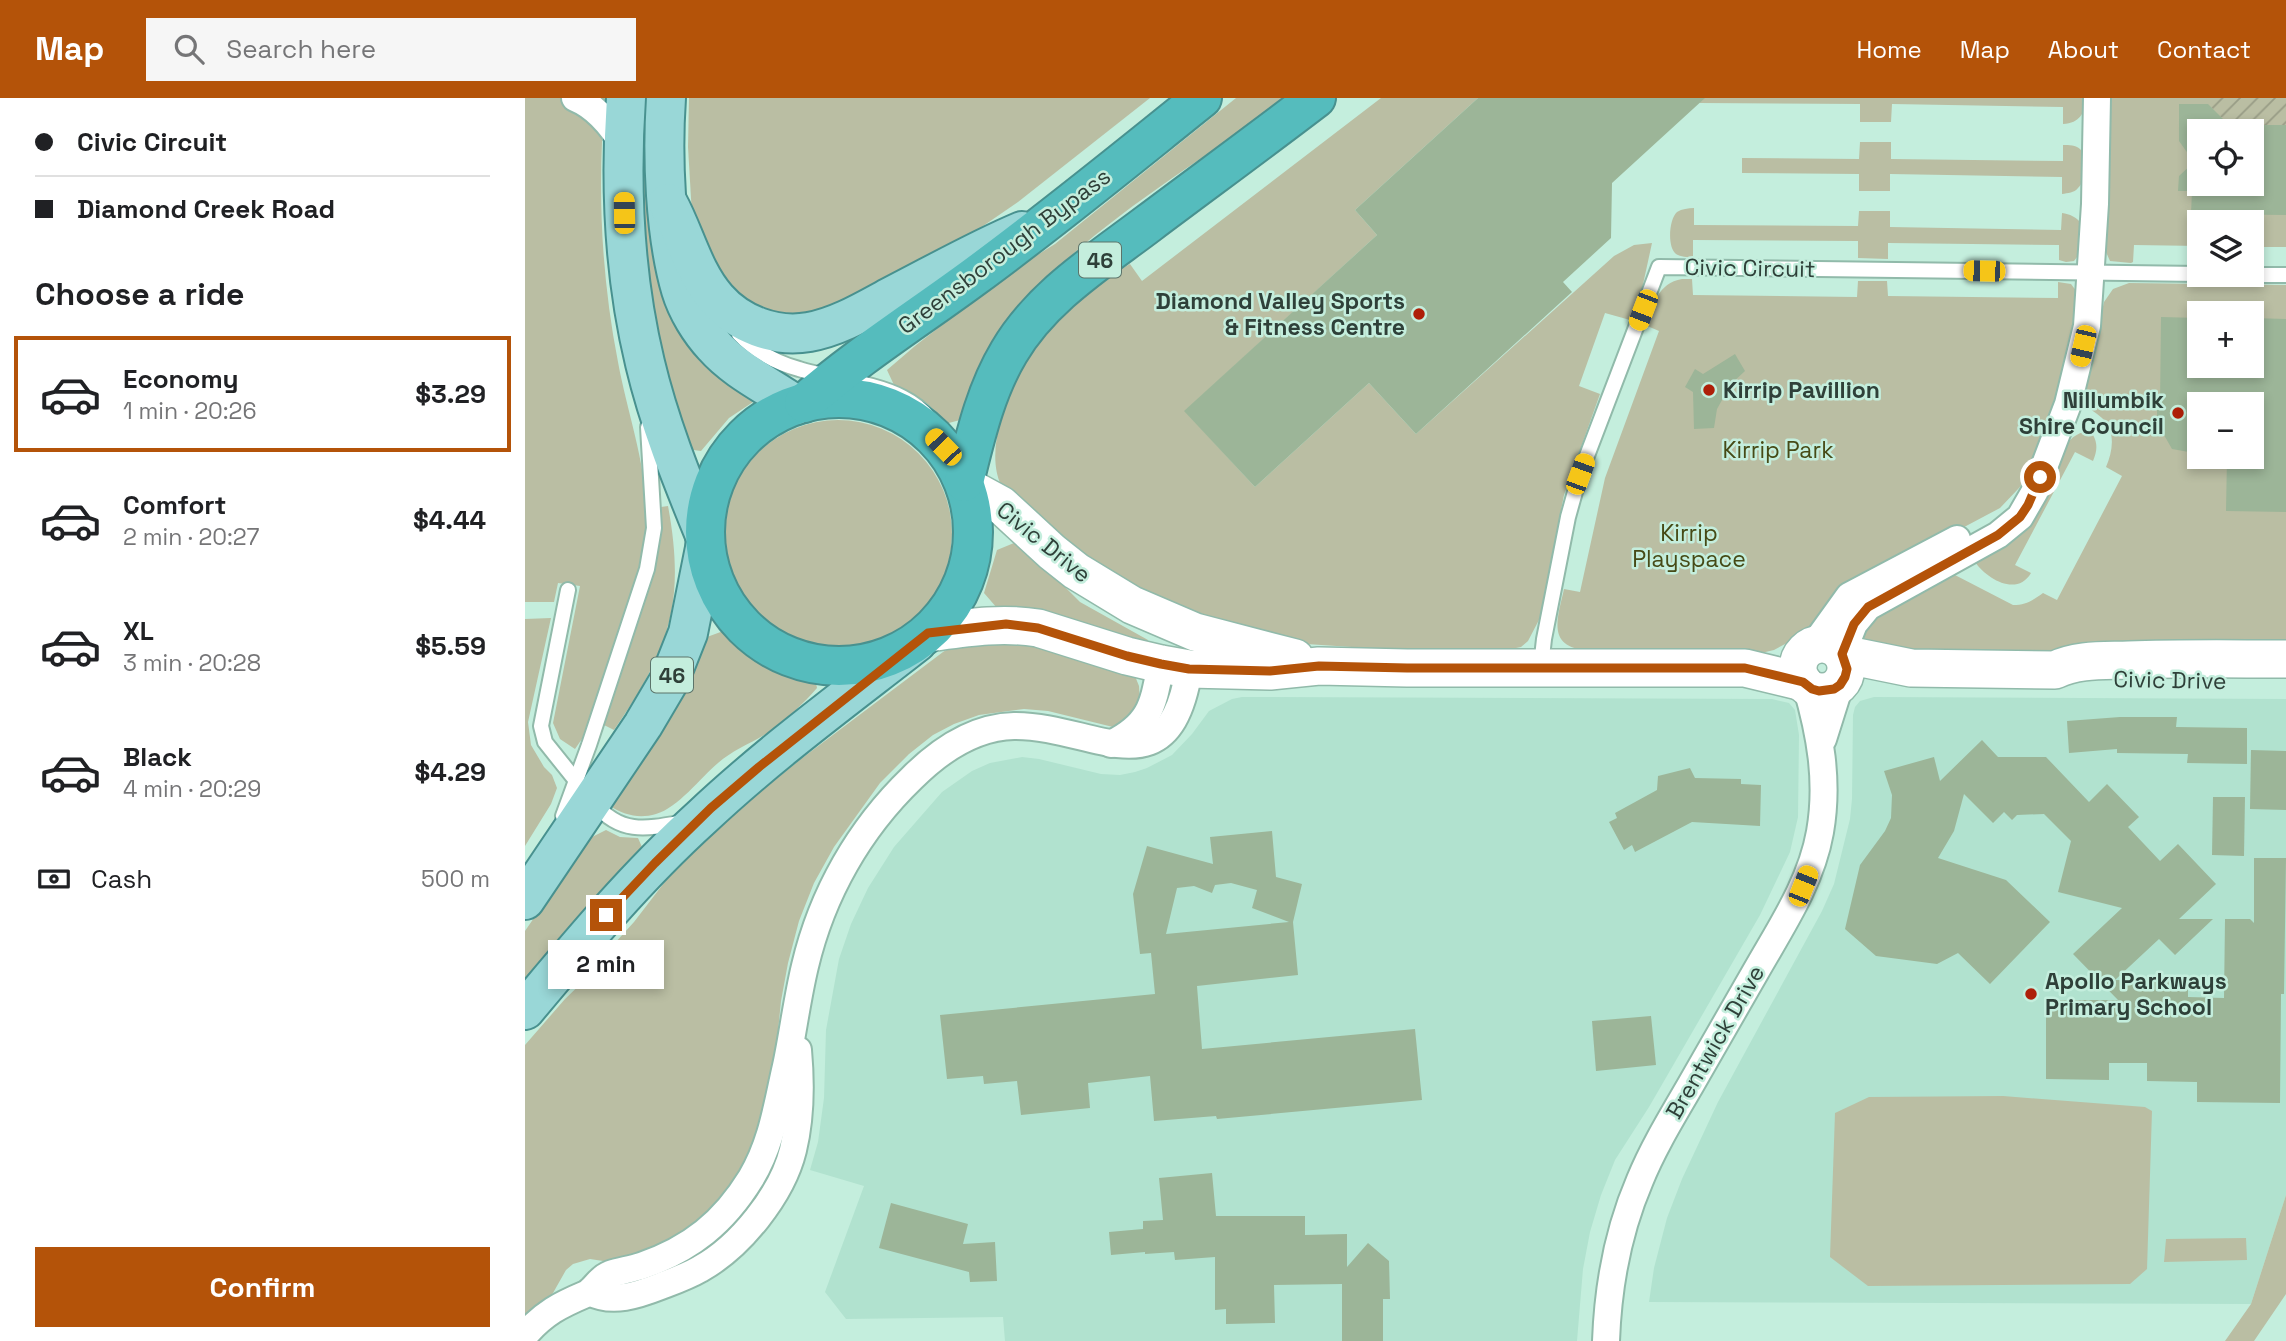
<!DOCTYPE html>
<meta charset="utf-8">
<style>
body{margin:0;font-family:"Space Grotesk",sans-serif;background:#f6f6f6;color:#202124;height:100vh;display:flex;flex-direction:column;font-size:26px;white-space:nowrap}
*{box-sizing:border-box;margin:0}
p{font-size:23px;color:#757577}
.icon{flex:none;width:38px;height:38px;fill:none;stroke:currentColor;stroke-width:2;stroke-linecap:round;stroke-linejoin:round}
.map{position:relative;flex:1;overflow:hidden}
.sheet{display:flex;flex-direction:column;background:#fff;width:525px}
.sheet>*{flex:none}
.banner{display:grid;align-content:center;height:154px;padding:0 35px;background:#fff}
.buttons{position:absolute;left:1662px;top:21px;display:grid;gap:14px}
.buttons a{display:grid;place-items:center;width:77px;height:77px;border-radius:0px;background:#fff;box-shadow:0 4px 10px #0003;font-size:35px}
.end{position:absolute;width:32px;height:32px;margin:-16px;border:9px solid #b45309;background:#fff;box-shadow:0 0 0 4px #fff}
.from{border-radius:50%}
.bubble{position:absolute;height:49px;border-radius:0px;background:#fff;box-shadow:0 4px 10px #0003;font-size:23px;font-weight:600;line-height:49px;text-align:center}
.car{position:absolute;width:21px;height:42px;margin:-21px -10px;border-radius:9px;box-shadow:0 0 5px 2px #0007;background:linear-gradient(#f5c518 24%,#345 0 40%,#f5c518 0 76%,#345 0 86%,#f5c518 0)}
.banner b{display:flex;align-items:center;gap:24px;height:66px;font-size:26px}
.banner b+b{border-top:2px solid #e0e0e0}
.banner i{width:18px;height:18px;background:#202124}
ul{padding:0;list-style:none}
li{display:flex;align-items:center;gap:21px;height:116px;margin:0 14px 10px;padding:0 21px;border:4px solid transparent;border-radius:0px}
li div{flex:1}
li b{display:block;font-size:26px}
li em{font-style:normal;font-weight:600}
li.current{border-color:#b45309}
li>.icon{width:63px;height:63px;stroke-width:1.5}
h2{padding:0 35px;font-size:32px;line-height:84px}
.pay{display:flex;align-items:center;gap:18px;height:77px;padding:0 35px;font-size:26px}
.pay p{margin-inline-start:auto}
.button{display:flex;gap:14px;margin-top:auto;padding:14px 35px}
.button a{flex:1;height:80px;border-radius:0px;background:#b45309;color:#fff;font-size:28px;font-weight:600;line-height:80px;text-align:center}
header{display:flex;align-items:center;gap:42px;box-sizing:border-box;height:98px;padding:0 35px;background:#b45309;color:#fff}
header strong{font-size:33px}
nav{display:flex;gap:38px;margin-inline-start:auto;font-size:24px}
.search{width:490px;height:63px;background:#f6f6f6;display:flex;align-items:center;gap:18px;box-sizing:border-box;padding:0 24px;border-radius:0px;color:#757577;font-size:26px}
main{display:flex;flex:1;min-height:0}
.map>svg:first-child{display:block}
.built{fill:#b1e2cf}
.green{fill:#babea3;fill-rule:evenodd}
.garden{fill:url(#garden-furrows)}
.building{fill:#9cb598;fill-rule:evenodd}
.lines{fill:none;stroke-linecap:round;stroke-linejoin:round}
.lane-casing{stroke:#91baaa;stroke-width:18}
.street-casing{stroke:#91baaa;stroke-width:30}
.secondary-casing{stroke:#91baaa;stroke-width:40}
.primary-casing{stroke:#48918f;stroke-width:42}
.highway-casing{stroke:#48918f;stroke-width:42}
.lane{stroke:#fff;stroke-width:14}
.street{stroke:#fff;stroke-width:26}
.secondary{stroke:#fff;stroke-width:37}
.primary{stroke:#99d7d7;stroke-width:38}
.highway{stroke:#55bcbd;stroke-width:38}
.route{stroke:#b45309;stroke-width:9}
.poi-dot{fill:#ae1f09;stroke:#c4eedd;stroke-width:2.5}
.labels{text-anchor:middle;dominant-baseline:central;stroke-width:5;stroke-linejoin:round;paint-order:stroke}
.shield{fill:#c4eedd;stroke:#5c746a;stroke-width:2}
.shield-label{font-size:21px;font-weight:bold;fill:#2f4039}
.street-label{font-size:23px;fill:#2f4039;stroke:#c4eedd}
.poi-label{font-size:23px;font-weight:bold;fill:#2f4039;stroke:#c4eedd;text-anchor:end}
.park-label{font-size:23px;fill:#464a16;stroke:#c4eedd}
</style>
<header>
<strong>Map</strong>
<div class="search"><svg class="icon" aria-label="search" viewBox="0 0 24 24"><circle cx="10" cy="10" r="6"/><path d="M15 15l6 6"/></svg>Search here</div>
<nav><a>Home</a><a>Map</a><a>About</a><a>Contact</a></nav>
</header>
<main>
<section class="sheet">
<div class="banner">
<b><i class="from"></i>Civic Circuit</b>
<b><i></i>Diamond Creek Road</b>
</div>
<h2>Choose a ride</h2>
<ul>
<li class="current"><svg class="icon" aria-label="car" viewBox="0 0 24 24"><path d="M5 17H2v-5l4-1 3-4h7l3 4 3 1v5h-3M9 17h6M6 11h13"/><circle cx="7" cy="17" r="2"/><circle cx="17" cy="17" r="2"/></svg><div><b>Economy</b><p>1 min · 20:26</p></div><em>$3.29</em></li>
<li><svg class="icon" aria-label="car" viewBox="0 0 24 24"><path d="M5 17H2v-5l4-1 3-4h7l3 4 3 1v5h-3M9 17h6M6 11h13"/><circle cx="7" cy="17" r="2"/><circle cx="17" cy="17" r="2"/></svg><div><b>Comfort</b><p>2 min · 20:27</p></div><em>$4.44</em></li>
<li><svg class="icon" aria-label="car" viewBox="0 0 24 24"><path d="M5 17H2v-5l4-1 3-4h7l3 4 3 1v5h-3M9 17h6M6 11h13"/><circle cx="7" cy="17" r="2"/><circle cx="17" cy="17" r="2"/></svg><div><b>XL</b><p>3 min · 20:28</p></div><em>$5.59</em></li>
<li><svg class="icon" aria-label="car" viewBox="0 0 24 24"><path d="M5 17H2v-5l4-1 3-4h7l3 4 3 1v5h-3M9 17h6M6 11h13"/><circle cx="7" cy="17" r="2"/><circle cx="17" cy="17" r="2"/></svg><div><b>Black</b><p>4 min · 20:29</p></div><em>$4.29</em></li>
</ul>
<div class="pay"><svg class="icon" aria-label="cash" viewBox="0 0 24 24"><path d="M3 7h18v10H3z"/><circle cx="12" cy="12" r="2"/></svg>Cash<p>500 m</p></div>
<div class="button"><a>Confirm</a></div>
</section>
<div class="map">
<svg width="1761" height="1243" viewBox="0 0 1761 1243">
<defs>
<pattern id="garden-furrows" width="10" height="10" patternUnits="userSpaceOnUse" patternTransform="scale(1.75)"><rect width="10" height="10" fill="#babea3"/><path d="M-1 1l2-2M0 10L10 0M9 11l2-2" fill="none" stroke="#989c86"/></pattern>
</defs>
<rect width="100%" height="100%" fill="#c4eedd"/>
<g class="built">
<path d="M717,599L1247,601L1264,605L1270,612L1274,637L1273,719L1265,754L1235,817L1124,1009L1090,1062L1076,1097L1065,1134L1058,1171L1052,1243H480L478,1219L321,1221L300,1194L339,1088L285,1072L293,1044L299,1000L301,932L314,861L326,826L343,790L369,749L417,694L447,673L465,665L497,659L514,661L576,676L595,677L610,674L622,670L647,657L667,636L684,613L707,601Z"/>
<path d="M1349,599L1761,601V1097L1726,1206L1124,1204L1129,1170L1142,1120L1157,1081L1193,1004L1297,813L1309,786L1325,721L1327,701L1328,617L1330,609L1335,603Z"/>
</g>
<g class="green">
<path d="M0,0H80C72,88 76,177 93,264C103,319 125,375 121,431C118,465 107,497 96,529C86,561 75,593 64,624L59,638L50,651L35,641L28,625L55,488L33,485L29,504H0Z"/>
<path d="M114,0H130L129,72L231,302L204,320L176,353L161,351L155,335L118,171Z"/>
<path d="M164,0H625L493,104L394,172L270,224L211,205L167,117L163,49Z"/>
<path d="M711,0H764C650,83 470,176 435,322L420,326L385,294L369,287L362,272L390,248L485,174L530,146Z"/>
<path d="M856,0H953L830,112L852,137L660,313L730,389L844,285L891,336L1089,158L1109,147L1127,145L1117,191L1105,222L1080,215L1054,288L1075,296L1039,397L1015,520L1003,543L996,549L986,551H857L766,545L646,510L560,463L476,387C455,344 496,257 527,225C547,204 579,180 605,166L617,183Z"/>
<path d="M1170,0H1561C1560,15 1555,25 1538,26V9L1367,6L1366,24H1335V6L1175,5Z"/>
<path d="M1584,0H1761V149H1727V124H1675V148L1609,147L1608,164L1606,165L1585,163L1581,154ZM1675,33H1727V86H1675Z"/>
<path d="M1335,44H1366V61L1538,63V47C1544,47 1551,47 1555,51C1563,59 1561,83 1553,90C1549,95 1543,95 1537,96V79L1365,76V93H1334V76L1217,75V60L1334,61Z"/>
<path d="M1169,110V127L1333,128L1334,113H1365V129L1536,132L1537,115C1545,116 1551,119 1556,125V154L1549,163L1541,164L1534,162V147L1363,145V161L1333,160V143L1168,142V160C1162,159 1156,159 1151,156C1142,149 1144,121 1152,114C1157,111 1163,110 1169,110Z"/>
<path d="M1157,181H1167L1168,197L1332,199L1333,183H1362L1363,198L1533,200V184L1546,186L1552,194L1553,213L1534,297L1503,378L1494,390L1475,410L1426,436L1275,538L1249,552L1232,556L1060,552C1021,548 1033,519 1039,491L1055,494L1080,380L1134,233L1120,227C1128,207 1133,185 1157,181Z"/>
<path d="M1604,185L1761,187V555L1363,553L1341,546L1339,540L1341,522L1428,476L1488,507C1501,507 1507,503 1518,495L1532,502L1597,378L1581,369C1588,353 1591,333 1577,320C1569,313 1561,310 1558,299L1579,204L1588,191ZM1675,215H1727V268H1675ZM1675,306H1727V359H1675Z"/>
<circle cx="313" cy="436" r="114"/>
<path d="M1559,334L1568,337C1573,346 1572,353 1568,363L1550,354L1490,467L1506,475C1492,499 1462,481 1450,464L1536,355C1542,345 1547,337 1559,334Z"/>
<path d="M143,408C161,505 144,552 89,632L79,627L127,479L135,440L136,409Z"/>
<path d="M489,445L514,463L555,504L623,542L621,549L472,510L459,495L472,452Z"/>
<path d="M26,520L3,624L6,647L19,669L27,677L32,690L26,706L0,748V521Z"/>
<path d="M201,532C225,559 254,572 288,583L291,585L292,590C279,605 260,623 244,634C227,645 208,652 193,665C175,680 153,710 131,716C114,721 99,717 85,708L160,593L182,539Z"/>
<path d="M488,539L610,578L614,588L615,606L598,626L588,629L523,613L499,611L454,617L429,626L408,637L384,656L355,685L309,749L289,785L274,823L263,865L256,903L247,993L235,1042L199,1103L158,1137L91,1165L65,1161L48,1166L41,1172L28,1195L0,1220V947L40,901L70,872L68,869L109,824L152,768L213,712L276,661L418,554L434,544Z"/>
<path d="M81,732L95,739L113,740L117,749L0,884V833L63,741Z"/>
<path d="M1478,998L1620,1009L1627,1013L1622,1171L1605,1186L1343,1188L1305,1159L1310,1015L1344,999Z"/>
<path d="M1761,1097V1196L1729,1243H1700L1726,1206Z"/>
<path d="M1721,1140L1722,1162L1639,1164L1641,1141Z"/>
</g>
<path class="garden" d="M1681,0H1761V27H1714L1706,19H1696L1683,6Z"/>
<g class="building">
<path d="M953,0H1180L1087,85L1086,140L1038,184L1047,194L891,336L844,285L730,389L659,313L852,137L830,112Z"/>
<path d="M1654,6H1683L1710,33H1675V86H1727V27H1761V117L1666,116L1667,93H1653L1654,78L1669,64L1654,43Z"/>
<path d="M1636,219L1675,220V268H1727V220L1761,221V414L1701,413L1702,359H1727V306H1675V356L1647,351L1635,330L1632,319V310L1635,309Z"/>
<path d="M1210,256L1220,273L1206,286L1192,311L1189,330L1169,331L1168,294L1160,289L1170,271L1178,276Z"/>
<path d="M1595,619H1652L1651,629L1722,630V666L1662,665L1663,656L1592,655V651L1544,655L1542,623Z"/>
<path d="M1457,642L1473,659H1521L1564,704L1582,686L1614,719L1603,729L1635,763L1653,746L1691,786L1654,821H1688L1650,857L1634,841L1590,882L1663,883V899L1699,900L1700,821H1725L1729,825V760H1761L1759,896H1756L1755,1005L1672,1004V984L1622,983V965H1584V982L1521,981V902H1593L1548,856L1597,810L1533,794L1546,743L1519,716L1492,717L1487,722L1479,714L1468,725L1439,696L1429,733L1413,760L1481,782L1525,824L1465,886L1433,855L1412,866L1351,858L1320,831L1335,767L1360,733L1366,720L1367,697L1359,673L1409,659L1415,683Z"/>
<path d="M1726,652L1761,653V712L1725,711Z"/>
<path d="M1165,670L1170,680L1216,681V686L1236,687L1235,728L1167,724L1110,754L1107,747L1099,752L1084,724L1092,720L1090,715L1132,692L1133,678Z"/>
<path d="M1688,699H1720L1719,758L1687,757Z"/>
<path d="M747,733L751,779L777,786L768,824L773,877L672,888L677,951L890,931L897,1002L692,1021L691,1018L629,1023L625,978L563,985L565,1010L496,1017L492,983L459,986L458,978L422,981L415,917L630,896L626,855L615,856L608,796L622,748L688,766L685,739ZM706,785L732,792L727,810L764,824L641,836L652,790L669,788L687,795L690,787Z"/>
<path d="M1126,918L1131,967L1071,973L1067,923Z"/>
<path d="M687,1075L691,1118H780V1137L822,1136V1169L843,1145L864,1163L865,1201H858V1243H817V1186L749,1187L750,1225L701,1226V1211L690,1212V1159L650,1162L649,1154L620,1156V1154L586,1157L584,1134L618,1131V1123L638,1122L634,1080Z"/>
<path d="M366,1105L443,1126L438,1146L470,1144L472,1183L445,1184L444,1174L354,1150Z"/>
</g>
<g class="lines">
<defs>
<g id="lane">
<path d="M1727,177H1761"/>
<path d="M214,236C230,253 252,265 274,271C324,287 403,284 418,349"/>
<path d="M43,492L16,628L20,644L56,689"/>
<path d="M1016,568L1019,541L1043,419L1055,376L1134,169L1675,176"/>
<path d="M69,705C96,737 121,731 159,724"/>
<path d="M38,718L64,647L122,471L129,430L123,329"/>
</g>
<g id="street">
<path d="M50,0C72,9 87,28 99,48"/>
<path d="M1288,548L1324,498L1432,441"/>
<path d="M1317,556L1329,526L1343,509L1473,437L1495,419L1510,393L1543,306L1562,228L1570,106L1572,0"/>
<path d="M1298,641L1315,587"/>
<path d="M586,646C626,626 628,607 636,566"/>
<path d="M65,1194C87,1206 113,1197 136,1188C149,1183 163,1178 175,1171C215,1149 257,1097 268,1052C276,1019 276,985 273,952"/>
<path d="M0,1237C19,1215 35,1207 61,1196C70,1191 74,1180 85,1176C95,1173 106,1171 116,1168C166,1151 199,1124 226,1080C247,1045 252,1007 261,968C268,935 272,901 280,868C297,796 334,731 387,680C415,652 449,629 489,628C570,627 644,698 664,571"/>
<path d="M1081,1243C1083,1188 1093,1133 1115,1082C1128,1050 1147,1019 1165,988C1187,950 1209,912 1231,873C1256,829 1286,785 1295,734C1304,683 1295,635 1281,587"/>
</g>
<g id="secondary">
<path d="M441,388L476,407L527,454L551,473L607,507L670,534L770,560"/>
<path d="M403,535C440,530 475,524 513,530L602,558L636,566L664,571L745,573L794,568L882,570H1220L1278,584"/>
<circle cx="1297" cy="570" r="24"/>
<path d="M1317,556L1386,570L1530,572C1553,561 1579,563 1604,562C1656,560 1709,561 1761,561"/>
</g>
<g id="primary">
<path d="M101,0C95,88 99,178 120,265C134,324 156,379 179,435"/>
<path d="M141,0C137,58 140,137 156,192C162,212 175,233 189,248C211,273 244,288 271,307"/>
<path d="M143,105C160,136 168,174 192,201C214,226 250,240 284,234C313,229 341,212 367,198C410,176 452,152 497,133"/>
<path d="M0,802L118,627L144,583L163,535L180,450"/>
<path d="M0,912C56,845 112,778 177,719C244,656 319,601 392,544"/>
</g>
<g id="highway">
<circle cx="314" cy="434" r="134"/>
<path d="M279,305C333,258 393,220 450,178C528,121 602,60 677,0"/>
<path d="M439,384C450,340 460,294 484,254C517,198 574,163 624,125C680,83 736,42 791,0"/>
</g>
</defs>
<use href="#lane" class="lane-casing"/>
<use href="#street" class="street-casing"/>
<use href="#secondary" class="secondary-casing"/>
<use href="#primary" class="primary-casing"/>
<use href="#highway" class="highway-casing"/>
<use href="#lane" class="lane"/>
<use href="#street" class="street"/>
<use href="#secondary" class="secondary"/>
<use href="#primary" class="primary"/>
<use href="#highway" class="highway"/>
</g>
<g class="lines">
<path class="route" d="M81,817L130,765L186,710L234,669L403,535L481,526L513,530L602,558L636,566L664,571L745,573L794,568L882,570H1220L1278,584L1287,591L1294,593L1309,591L1315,587L1320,579L1322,571L1317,556L1329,526L1343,509L1473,437L1495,419L1503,407L1515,379"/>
</g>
<g class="poi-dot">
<circle cx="894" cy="216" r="7"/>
<circle cx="1184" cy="292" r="7"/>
<circle cx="1653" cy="315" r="7"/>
<circle cx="1506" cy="896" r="7"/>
</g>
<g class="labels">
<g class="shield">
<rect x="554" y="144.5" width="42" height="35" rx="5"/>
<rect x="126" y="559.5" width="42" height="35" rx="5"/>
</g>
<g class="shield-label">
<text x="575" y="162">46</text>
<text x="147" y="577">46</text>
</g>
<g class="street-label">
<text transform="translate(479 153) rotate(-37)">Greensborough Bypass</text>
<text transform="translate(1225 170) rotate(1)">Civic Circuit</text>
<text transform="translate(519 444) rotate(39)">Civic Drive</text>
<text transform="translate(1645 582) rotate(1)">Civic Drive</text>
<text transform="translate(1190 944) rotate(-60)">Brentwick Drive</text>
</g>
<g class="poi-label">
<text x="880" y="203">Diamond Valley Sports<tspan x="880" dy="26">&amp; Fitness Centre</tspan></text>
<text x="1198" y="292" text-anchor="start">Kirrip Pavillion</text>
<text x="1639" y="302">Nillumbik<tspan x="1639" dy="26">Shire Council</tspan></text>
<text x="1520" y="883" text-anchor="start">Apollo Parkways<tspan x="1520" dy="26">Primary School</tspan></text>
</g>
<g class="park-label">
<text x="1253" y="352">Kirrip Park</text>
<text x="1164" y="435">Kirrip<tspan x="1164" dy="26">Playspace</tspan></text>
</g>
</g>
</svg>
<div class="buttons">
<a><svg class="icon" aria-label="locate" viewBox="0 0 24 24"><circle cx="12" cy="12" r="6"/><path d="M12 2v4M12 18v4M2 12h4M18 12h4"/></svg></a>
<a><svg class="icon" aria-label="layers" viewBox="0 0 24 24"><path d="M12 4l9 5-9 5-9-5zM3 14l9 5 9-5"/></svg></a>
<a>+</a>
<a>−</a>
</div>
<i class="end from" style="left:1515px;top:379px"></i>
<i class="end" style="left:81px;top:817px"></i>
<div class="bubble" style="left:23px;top:842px;width:116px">2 min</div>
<i class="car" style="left:99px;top:115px;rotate:359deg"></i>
<i class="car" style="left:1459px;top:173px;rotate:271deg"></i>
<i class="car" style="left:1118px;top:212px;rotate:201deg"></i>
<i class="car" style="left:1558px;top:248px;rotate:193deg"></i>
<i class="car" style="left:418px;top:349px;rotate:316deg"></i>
<i class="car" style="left:1055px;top:376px;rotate:20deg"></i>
<i class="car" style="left:1278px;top:788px;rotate:22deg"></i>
</div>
</main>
